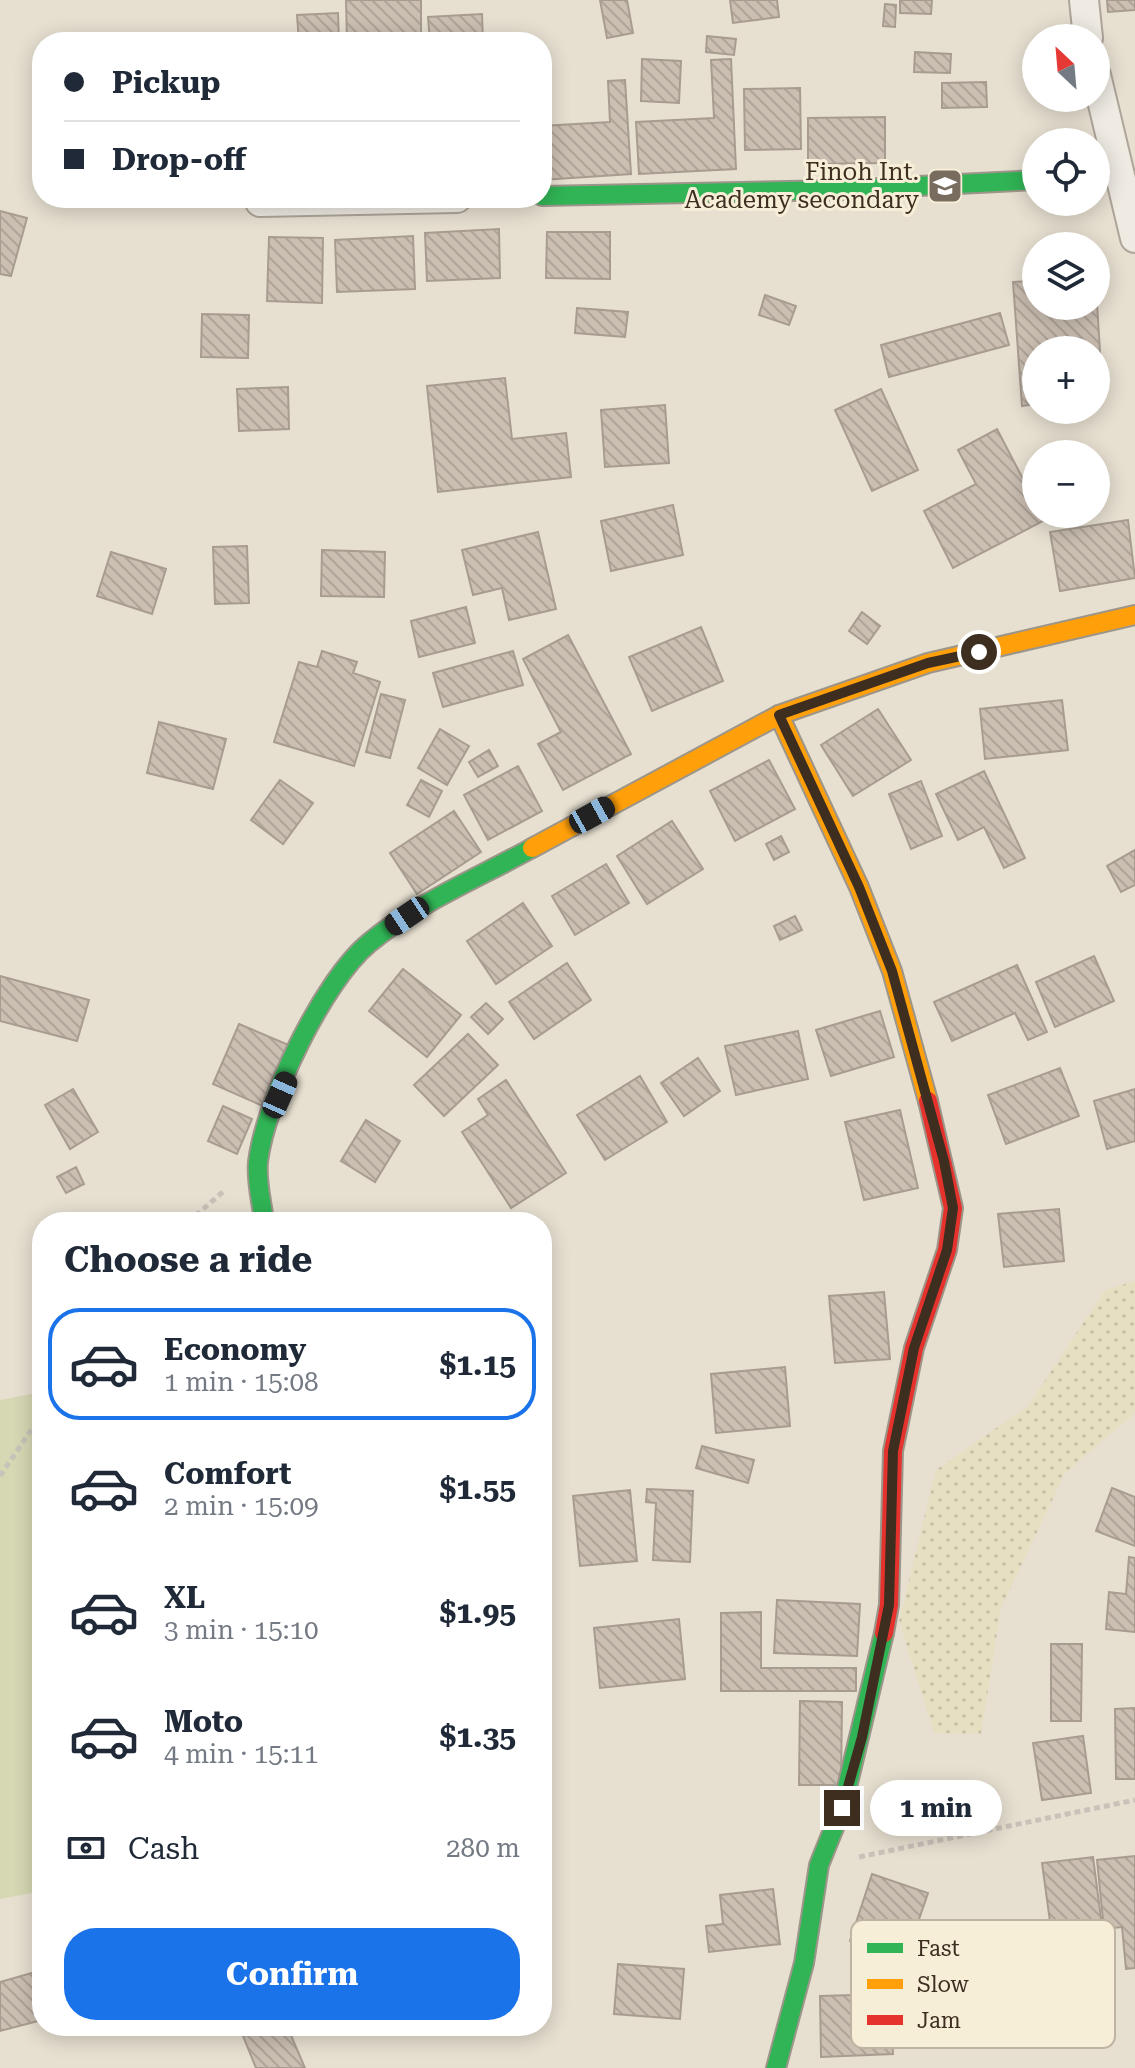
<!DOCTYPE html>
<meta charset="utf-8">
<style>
body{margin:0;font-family:"Roboto Serif",serif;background:#f2f2f3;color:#1f2937;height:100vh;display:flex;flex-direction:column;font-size:30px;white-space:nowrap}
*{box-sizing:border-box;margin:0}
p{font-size:26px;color:#747a83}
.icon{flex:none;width:44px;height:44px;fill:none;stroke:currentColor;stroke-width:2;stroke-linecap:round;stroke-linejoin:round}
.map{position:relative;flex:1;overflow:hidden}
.details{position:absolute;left:32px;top:1212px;width:520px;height:824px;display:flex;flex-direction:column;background:#fff;border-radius:32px;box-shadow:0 4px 20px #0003}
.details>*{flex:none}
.banner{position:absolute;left:32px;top:32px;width:520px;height:176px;border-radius:32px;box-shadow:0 4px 20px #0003;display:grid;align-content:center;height:176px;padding:0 32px;background:#fff}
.needle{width:52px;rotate:334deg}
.tools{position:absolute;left:1022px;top:24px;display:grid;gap:16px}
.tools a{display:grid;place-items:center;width:88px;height:88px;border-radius:50%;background:#fff;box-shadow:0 4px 20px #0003;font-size:40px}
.end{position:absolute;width:36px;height:36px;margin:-18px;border:10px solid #3d2e20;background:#fff;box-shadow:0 0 0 4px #fff}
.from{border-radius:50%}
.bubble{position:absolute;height:56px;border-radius:28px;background:#fff;box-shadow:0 4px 20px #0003;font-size:26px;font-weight:700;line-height:56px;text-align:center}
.car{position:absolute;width:24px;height:48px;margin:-24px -12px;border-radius:10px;box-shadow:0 0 6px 2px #0007;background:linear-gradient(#222 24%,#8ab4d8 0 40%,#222 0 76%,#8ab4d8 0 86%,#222 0)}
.banner b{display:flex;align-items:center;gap:28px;height:76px;font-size:30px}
.banner b+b{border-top:2px solid #e0e1e3}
.banner i{width:20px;height:20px;background:#1f2937}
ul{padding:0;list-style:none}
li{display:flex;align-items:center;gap:24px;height:112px;margin:0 16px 12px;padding:0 16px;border:4px solid transparent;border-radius:32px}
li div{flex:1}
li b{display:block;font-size:30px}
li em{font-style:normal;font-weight:700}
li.on{border-color:#1a73e8}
li>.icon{width:72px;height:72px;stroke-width:1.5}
h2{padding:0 32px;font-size:36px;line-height:96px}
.pay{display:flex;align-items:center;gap:20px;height:88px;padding:0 32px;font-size:30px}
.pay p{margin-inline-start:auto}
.button{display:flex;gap:16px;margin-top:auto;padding:16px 32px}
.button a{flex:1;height:92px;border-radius:32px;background:#1a73e8;color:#fff;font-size:32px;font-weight:700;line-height:92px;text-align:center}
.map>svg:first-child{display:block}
.farmland{fill:url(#farmland-dots)}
.grass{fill:#d6d7b3}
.building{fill:url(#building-back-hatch);stroke:#a89c90;stroke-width:2}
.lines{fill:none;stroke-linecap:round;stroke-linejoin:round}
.street-casing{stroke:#ada599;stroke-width:32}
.fast-casing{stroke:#9c958a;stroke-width:22}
.slow-casing{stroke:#9c958a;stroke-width:22}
.jam-casing{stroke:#9c958a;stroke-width:22}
.path{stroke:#c8c2b9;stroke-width:5;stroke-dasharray:6 4;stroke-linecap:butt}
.street{stroke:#efebe3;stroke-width:28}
.fast{stroke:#30b455;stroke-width:18}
.slow{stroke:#ff9f0a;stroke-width:18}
.jam{stroke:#e5322d;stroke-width:18}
.route{stroke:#3d2e20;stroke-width:10}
.labels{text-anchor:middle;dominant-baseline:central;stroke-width:6;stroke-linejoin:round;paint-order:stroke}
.poi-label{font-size:24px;fill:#3d2e20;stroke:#f7eed8;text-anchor:end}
.key{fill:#f7eed8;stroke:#bfb4a1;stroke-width:2}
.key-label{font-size:22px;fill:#3d2e20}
</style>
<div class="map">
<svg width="1135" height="2068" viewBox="0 0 1135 2068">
<defs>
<pattern id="farmland-dots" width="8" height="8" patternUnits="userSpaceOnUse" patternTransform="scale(2)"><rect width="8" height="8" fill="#e6dfc2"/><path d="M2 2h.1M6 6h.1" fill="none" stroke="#c6c0a6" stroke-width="1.8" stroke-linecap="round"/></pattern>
<pattern id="building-back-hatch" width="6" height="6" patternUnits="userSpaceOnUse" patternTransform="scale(2)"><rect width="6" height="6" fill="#cbbfb2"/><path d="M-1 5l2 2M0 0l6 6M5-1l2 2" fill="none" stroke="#afa499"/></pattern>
</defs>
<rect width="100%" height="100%" fill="#e7e0d1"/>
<path class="farmland" d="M1135,1281V1413L1065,1473L1001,1608L981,1734L934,1733L899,1621L936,1470L1028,1406L1105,1290Z"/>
<path class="grass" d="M42,1392V1891L0,1899V1400Z"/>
<g class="building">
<path d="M346,0H421V42H347Z"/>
<path d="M600,0H627L633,33L607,38Z"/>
<path d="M730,0H777L779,17L733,23Z"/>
<path d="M900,0H932L931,14L900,13Z"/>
<path d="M1107,0H1135V10L1108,12Z"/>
<path d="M885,4L896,5L895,27L883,26Z"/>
<path d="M338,13L339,42H299L297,15Z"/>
<path d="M482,14L483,42H430L428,17Z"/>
<path d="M707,36L736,39L734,55L706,52Z"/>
<path d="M915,52L951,54L950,73L914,72Z"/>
<path d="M642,59L681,61L679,103L641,101Z"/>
<path d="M731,59L736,169L639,174L636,122L714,118L711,60Z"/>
<path d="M625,80L631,174L542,180V126L610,122L608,81Z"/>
<path d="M986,82L987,107L942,108V83Z"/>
<path d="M800,88L801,149L745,150L744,89Z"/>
<path d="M885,117V163L808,164V118Z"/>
<path d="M0,211L27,218L11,276L0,274Z"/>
<path d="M499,229L500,278L427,281L425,233Z"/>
<path d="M547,232H610V279L546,278Z"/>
<path d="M413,236L415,289L337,292L335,240Z"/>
<path d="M269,237L323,238L322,303L267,301Z"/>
<path d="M1036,281V306H1096V287L1103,400H1096V350H1036V404L1022,406L1013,282Z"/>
<path d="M765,295L796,306L789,325L759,315Z"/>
<path d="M577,308L628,312L625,337L575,333Z"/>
<path d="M1000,313L1009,345L889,377L881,345Z"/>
<path d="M202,314L249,315L248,358L201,357Z"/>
<path d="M505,378L512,439L566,433L571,477L438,492L427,386Z"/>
<path d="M288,387L289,429L239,431L237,389Z"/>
<path d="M881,389L918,470L872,491L835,410Z"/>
<path d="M665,405L669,463L605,467L601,410Z"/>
<path d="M997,429L1036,504V514H1041L1045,520L953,568L924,511L976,484L958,450Z"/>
<path d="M673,505L683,555L611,571L601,521Z"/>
<path d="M1128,520L1135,578L1060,591L1050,532Z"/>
<path d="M538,532L556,609L509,620L502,588L473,595L462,550Z"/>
<path d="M247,546L249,603L215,604L213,547Z"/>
<path d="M322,550L385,552L384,597L321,596Z"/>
<path d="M111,552L166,569L152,614L97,596Z"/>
<path d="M466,607L475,643L419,657L411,621Z"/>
<path d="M862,612L880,626L867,644L849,631Z"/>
<path d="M701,627L723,681L652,711L629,657Z"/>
<path d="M568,635L631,754L563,790L538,744L561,732L523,659Z"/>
<path d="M322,651L357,662L353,673L380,682L354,766L274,742L299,662L317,667Z"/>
<path d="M513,651L523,685L443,707L433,673Z"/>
<path d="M381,694L405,700L390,758L366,752Z"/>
<path d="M1062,700L1068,750L985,759L980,709Z"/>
<path d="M878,709L911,760L853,796L821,745Z"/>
<path d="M159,722L226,739L213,789L147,773Z"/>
<path d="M440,729L469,746L447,785L418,768Z"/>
<path d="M489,750L498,766L478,777L469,762Z"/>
<path d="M769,760L795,809L735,841L710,791Z"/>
<path d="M518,766L542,811L488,840L464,795Z"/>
<path d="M984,771L1025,858L1004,868L984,827L958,840L936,794Z"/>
<path d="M280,780L313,803L283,844L251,820Z"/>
<path d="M421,780L442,791L429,817L407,805Z"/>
<path d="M921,781L942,836L911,849L889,794Z"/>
<path d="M454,811L481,852L417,894L390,853Z"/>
<path d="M672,821L703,869L647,904L617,856Z"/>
<path d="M781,836L789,852L774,860L766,844Z"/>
<path d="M1135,850V885L1121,892L1107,866Z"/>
<path d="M606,864L629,903L575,935L552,896Z"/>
<path d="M523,903L552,946L496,984L467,941Z"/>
<path d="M795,916L802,930L780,940L774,926Z"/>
<path d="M1094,956L1114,1001L1055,1027L1036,982Z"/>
<path d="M567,963L591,1000L534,1039L509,1002Z"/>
<path d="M1017,965L1047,1032L1028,1040L1015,1013L952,1041L934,1002Z"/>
<path d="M403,969L461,1015L427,1057L369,1011Z"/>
<path d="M0,976L89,1000L77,1041L0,1021Z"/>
<path d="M486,1003L503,1019L488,1034L471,1017Z"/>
<path d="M880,1011L894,1057L831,1076L816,1030Z"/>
<path d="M239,1024L291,1046L265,1107L213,1084Z"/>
<path d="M798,1031L808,1079L736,1095L725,1046Z"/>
<path d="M468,1034L498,1065L444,1116L414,1085Z"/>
<path d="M698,1058L720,1091L684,1116L661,1083Z"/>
<path d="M1060,1068L1079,1116L1006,1144L988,1095Z"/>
<path d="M640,1076L667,1122L605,1160L577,1115Z"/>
<path d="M506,1080L566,1173L511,1208L462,1132L488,1115L478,1099Z"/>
<path d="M73,1089L98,1132L70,1149L45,1105Z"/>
<path d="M1135,1089V1141L1107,1149L1094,1101Z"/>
<path d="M223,1106L252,1119L237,1154L208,1141Z"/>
<path d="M900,1110L918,1188L864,1200L845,1122Z"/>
<path d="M366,1120L400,1141L375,1182L341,1161Z"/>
<path d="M76,1167L84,1184L66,1193L57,1177Z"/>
<path d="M1059,1209L1064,1261L1004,1267L998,1214Z"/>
<path d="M884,1292L890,1359L835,1363L829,1296Z"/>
<path d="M785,1367L790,1426L716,1433L711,1374Z"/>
<path d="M702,1446L754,1460L748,1483L696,1468Z"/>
<path d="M1112,1488L1135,1497V1546L1096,1531Z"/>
<path d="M647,1489L693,1491L690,1562L653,1560L656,1503L646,1502Z"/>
<path d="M630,1490L637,1561L580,1566L573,1496Z"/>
<path d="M1129,1557L1135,1558V1632L1106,1629L1109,1592L1126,1594Z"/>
<path d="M777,1600L860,1604L857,1656L774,1653Z"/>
<path d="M761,1612V1668H856V1691H721V1613Z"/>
<path d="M679,1619L685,1679L600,1688L594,1628Z"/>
<path d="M1051,1644H1082L1081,1721H1051Z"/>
<path d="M800,1701L842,1702L841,1785H799Z"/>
<path d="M1135,1708V1779H1116L1115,1709Z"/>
<path d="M1083,1736L1091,1793L1042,1800L1033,1743Z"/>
<path d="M1135,1856V1968L1126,1969L1122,1927L1104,1929L1097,1860Z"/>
<path d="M1093,1857L1109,1979L1069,1985L1061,1928L1051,1929L1042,1863Z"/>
<path d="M872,1874L928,1893L905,1960L850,1941Z"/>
<path d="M773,1889L780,1944L709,1952L706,1926L723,1924L720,1895Z"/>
<path d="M618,1964L684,1969L680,2019L614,2014Z"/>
<path d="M42,1970V2020L0,2031V1982Z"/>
<path d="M890,1994L893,2054L821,2057L820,1996Z"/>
<path d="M239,2026H287L305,2068H256Z"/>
</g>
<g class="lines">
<defs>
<g id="street">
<path d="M1084,0L1088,38"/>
<path d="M1096,75L1135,238"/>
<path d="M260,202L457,198"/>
</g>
<g id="fast">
<path d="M542,196L839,190L1036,180"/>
<path d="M264,1222C262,1202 256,1182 258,1162C265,1102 323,981 369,943C417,903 478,878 532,848"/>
<path d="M776,2068L804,1963L819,1865L842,1808L884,1633"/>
</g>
<g id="slow">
<path d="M779,715L859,887L892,971L928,1101"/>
<path d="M532,848L779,715L928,663L1135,615"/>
</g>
<path id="jam" d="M884,1633L889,1605L893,1451L914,1348L947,1250L953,1208L928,1101"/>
</defs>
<use href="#street" class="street-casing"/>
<use href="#fast" class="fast-casing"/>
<use href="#slow" class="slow-casing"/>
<use href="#jam" class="jam-casing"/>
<g class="path">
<path d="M188,1222L224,1191"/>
<path d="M0,1476L42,1414"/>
<path d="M859,1857L1135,1800"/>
</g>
<use href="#street" class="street"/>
<use href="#fast" class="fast"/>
<use href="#slow" class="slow"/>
<use href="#jam" class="jam"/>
</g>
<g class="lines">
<path class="route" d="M842,1808L862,1737L889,1605L893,1451L914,1348L947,1250L953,1208L944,1161L892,971L859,887L779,715L928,663L979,652"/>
</g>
<defs>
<symbol id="school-square" viewBox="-11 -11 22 22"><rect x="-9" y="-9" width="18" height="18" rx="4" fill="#786c5e" stroke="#f7eed8"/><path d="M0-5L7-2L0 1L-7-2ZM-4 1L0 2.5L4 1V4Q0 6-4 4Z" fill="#fff"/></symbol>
</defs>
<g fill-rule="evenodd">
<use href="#school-square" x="925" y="166" width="40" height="40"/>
</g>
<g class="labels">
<g class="poi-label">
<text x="919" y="172">Finoh Int.<tspan x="919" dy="28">Academy secondary</tspan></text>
</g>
</g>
<rect x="851" y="1920" width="264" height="128" rx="12" class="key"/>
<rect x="867" y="1943" width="36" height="10" fill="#30b455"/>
<rect x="867" y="1979" width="36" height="10" fill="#ff9f0a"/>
<rect x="867" y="2015" width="36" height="10" fill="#e5322d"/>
<g class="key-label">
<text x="917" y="1956">Fast</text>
<text x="917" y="1992">Slow</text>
<text x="917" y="2028">Jam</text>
</g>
</svg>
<div class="tools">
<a><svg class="needle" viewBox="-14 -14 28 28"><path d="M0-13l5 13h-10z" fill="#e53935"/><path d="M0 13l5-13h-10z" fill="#747a83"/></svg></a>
<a><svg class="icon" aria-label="locate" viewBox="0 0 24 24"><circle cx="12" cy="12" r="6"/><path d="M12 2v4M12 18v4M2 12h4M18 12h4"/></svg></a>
<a><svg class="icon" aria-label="layers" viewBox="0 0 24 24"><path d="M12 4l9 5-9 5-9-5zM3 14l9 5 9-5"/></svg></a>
<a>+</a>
<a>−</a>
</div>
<i class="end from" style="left:979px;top:652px"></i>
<i class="end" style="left:842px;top:1808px"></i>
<div class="bubble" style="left:870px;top:1780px;width:132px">1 min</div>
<i class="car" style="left:592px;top:815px;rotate:61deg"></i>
<i class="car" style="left:407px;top:916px;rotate:236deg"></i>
<i class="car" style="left:280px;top:1095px;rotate:24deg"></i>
<div class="banner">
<b><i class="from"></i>Pickup</b>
<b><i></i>Drop-off</b>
</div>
<section class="details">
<h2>Choose a ride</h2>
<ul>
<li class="on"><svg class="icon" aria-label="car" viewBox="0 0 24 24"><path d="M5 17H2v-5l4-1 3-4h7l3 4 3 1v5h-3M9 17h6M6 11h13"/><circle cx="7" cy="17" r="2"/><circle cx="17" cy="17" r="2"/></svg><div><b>Economy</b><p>1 min · 15:08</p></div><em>$1.15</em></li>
<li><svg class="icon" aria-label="car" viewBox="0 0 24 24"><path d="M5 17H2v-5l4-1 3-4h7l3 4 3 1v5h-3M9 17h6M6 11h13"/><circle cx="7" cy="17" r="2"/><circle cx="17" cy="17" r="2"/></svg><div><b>Comfort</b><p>2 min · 15:09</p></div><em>$1.55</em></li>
<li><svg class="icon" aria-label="car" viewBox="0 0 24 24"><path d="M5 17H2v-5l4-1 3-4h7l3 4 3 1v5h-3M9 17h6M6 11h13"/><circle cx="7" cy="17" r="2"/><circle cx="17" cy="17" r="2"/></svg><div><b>XL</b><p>3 min · 15:10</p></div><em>$1.95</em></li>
<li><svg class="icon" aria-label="car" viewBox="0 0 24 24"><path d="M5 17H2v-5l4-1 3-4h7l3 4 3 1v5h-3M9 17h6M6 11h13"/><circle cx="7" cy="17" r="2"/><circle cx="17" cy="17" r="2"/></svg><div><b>Moto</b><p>4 min · 15:11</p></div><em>$1.35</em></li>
</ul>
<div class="pay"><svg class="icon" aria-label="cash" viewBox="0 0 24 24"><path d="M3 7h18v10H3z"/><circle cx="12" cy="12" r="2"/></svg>Cash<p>280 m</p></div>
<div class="button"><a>Confirm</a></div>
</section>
</div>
